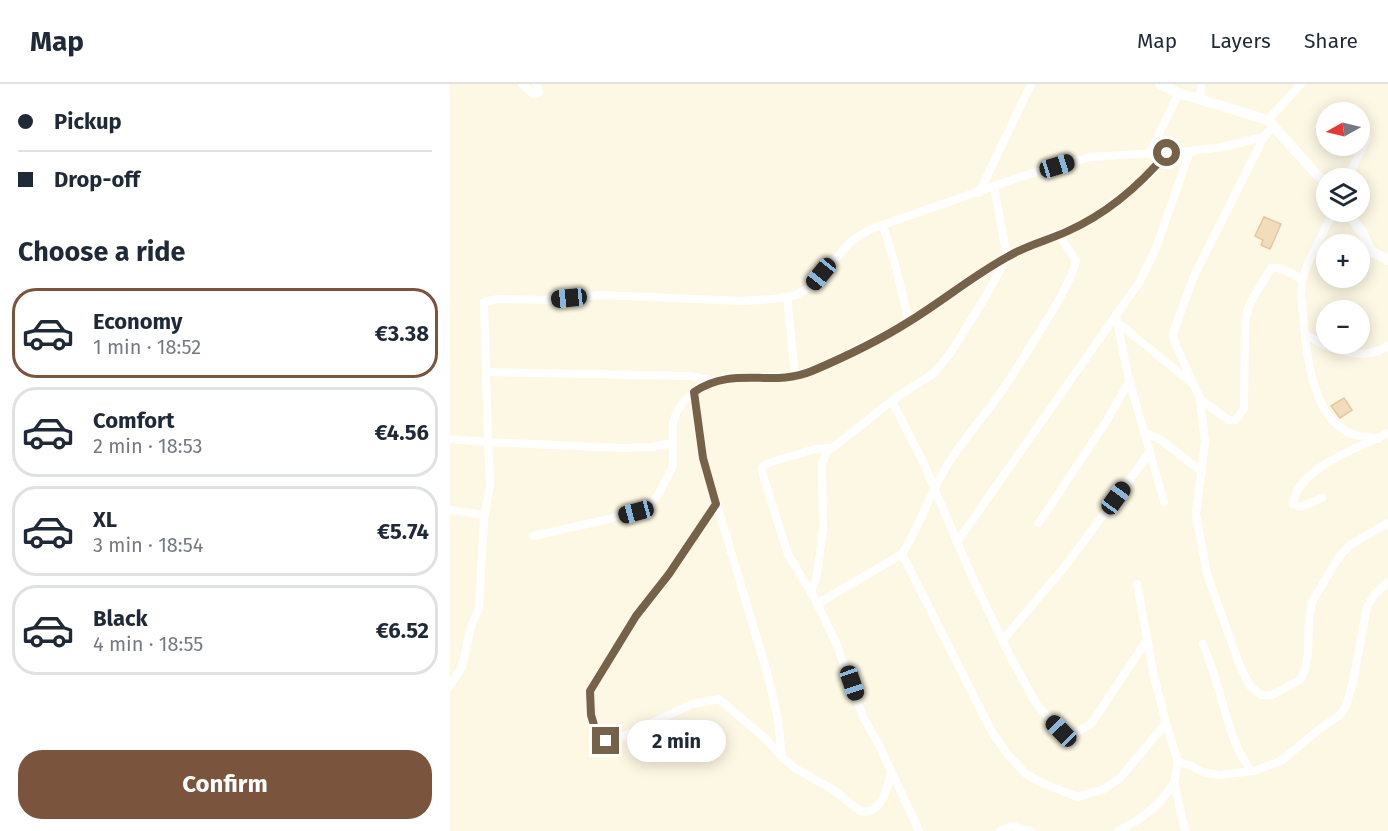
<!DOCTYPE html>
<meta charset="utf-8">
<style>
body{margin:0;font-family:"Fira Sans",sans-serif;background:#f6f6f7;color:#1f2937;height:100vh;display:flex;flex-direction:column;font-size:22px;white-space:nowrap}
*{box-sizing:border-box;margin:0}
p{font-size:20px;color:#747a83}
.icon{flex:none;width:33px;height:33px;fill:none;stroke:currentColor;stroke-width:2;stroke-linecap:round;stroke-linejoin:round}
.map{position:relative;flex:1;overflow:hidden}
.sheet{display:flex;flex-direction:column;background:#fff;width:450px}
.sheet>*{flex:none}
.top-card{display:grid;align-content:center;height:132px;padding:0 18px;background:#fff}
.needle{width:39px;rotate:262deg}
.tools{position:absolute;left:866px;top:18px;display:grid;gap:12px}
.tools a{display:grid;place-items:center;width:54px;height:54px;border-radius:50%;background:#fff;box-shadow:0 3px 15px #0003;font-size:30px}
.end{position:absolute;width:27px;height:27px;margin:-14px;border:8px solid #766249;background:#fff;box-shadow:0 0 0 3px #fff}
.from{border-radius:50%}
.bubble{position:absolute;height:42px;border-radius:21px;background:#fff;box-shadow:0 3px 15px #0003;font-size:20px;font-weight:700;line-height:42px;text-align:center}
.car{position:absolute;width:18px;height:36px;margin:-18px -9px;border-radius:8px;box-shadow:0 0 4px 2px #0007;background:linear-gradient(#222 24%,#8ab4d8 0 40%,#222 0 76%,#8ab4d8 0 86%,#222 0)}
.top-card b{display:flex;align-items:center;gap:21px;height:57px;font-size:22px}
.top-card b+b{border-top:2px solid #e0e1e3}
.top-card i{width:15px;height:15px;background:#1f2937}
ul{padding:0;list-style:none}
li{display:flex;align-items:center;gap:18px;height:90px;margin:0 12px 9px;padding:0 6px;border:3px solid #e0e1e3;border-radius:24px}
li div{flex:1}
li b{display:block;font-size:22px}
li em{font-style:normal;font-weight:700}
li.active{border-color:#7b543d}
li>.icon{width:54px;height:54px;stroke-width:1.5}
h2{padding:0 18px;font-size:27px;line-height:72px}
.button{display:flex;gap:12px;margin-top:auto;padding:12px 18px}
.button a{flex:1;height:69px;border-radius:24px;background:#7b543d;color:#fff;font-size:24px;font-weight:700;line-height:69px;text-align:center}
header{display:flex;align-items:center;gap:36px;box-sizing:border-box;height:84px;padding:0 30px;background:#fff;border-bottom:2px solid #e0e1e3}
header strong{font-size:28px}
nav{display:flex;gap:33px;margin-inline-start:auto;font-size:21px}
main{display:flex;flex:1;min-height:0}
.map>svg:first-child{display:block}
.building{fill:#f3dcbb;stroke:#e6c69a;stroke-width:1.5}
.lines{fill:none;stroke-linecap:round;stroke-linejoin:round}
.minor{stroke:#fff;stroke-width:8}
.tertiary{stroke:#fff;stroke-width:10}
.route{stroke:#766249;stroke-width:8}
</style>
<header>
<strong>Map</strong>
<nav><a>Map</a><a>Layers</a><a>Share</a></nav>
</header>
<main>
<section class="sheet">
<div class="top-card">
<b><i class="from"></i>Pickup</b>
<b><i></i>Drop-off</b>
</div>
<h2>Choose a ride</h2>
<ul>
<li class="active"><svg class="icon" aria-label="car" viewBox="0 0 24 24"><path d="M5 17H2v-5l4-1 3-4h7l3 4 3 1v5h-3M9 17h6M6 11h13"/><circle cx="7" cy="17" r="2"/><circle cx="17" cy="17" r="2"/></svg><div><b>Economy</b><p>1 min · 18:52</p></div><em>€3.38</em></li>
<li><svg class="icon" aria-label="car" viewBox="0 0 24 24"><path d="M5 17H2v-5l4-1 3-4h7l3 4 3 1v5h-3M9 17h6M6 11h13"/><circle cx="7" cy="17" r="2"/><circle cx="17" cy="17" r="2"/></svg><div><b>Comfort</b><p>2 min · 18:53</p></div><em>€4.56</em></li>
<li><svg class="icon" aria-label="car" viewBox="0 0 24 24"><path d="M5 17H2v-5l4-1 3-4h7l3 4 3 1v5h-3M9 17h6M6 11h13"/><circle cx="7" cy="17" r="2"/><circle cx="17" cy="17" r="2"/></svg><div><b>XL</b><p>3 min · 18:54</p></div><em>€5.74</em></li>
<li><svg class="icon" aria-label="car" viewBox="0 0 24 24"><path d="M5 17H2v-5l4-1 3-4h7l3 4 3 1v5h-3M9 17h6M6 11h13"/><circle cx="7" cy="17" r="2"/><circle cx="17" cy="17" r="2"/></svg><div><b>Black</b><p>4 min · 18:55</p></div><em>€6.52</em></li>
</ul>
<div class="button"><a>Confirm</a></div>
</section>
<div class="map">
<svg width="938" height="747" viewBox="0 0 938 747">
<rect width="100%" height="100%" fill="#fdf8e4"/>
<g class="building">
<path d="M814,133L831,140L820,165L811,161L813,156L805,152Z"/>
<path d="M894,314L902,326L890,334L881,322Z"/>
</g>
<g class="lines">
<g class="minor">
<path d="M72,0L83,10L89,8L87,0"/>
<path d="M750,16L751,0"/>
<path d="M818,36L851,0"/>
<path d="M824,42L814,53L744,192L723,249L725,259L750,315L755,358L746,430L757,490L790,582L800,602L811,611H822L850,596L855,586L858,569L859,533L862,518L889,473L900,461L938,439"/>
<path d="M717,69L698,92L641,136L560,171L459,238L403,267L362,287L345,292L274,294L251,303L235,316L227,327L223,339V359L202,363L172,364L38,358L34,218L48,215L103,216L151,211L292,217L324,215L346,211L362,202L401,157L421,145L576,91L640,73L740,67L773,63L814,53"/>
<path d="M699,70L729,9"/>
<path d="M898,94L917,53"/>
<path d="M529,109L581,0"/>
<path d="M883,128L858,179L852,196L851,211C856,252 856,336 905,351C912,353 920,353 928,355"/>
<path d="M433,141L446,184L459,238"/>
<path d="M337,213L345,292"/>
<path d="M666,231L677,288L714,418"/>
<path d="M667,238L743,300"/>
<path d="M856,251C880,265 911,279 938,262"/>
<path d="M38,288L240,292L263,297"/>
<path d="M244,308L253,374L317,588L328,635L332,673L315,654L269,615L242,620L163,657L148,652L141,631L140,607L186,532L219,490L266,420"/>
<path d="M750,315L778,336H786L794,324L795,238L799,221L821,184C831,182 843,190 852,196"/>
<path d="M442,317L474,380L523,495L560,572L587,621L611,647L622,651L641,640L697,556"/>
<path d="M695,348L711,356L752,388"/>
<path d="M0,355L38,358L40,401L34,435L29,524L21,543L12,583L0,601"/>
<path d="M381,364L365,365L318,379L313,382L312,385L314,395L338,470L365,515L386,559L413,633L429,661L469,747"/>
<path d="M872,414L850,423L843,420C847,384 909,364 938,349"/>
<path d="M0,426L35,431"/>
<path d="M589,439L656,338L680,296"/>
<path d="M83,452L159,435L198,423L208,411L223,382V359"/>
<path d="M507,458L690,197L706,164L740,67"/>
<path d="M452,470C471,440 480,407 500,377C512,358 527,340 541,322C560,297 576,269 593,242C606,222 620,199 626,177L609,151"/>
<path d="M361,508L367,491L373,445L372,379L377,368L414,339L445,314L483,290L499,271L536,212L557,173L544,103"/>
<path d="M367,520L452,470L542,648L558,671L576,690L594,700L628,713L654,705L670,694L716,639L704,592L687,500"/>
<path d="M552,557L616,481L700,368"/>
<path d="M753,560C758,573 763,587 767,600C777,632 781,659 801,687"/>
<path d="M716,639L728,678L724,698L735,747"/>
<path d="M332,673L346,685L382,705L410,727C431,732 437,705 441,689"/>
<path d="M728,678L740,681L753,688L769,691L804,687L831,677L867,647L891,630L896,621L903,598L917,523L925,510L938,498"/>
<path d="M550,747L562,742L581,747"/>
<path d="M668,747C691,736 712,720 724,698"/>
</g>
<g class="tertiary">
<path d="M710,0L729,9L818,36L876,101"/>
<path d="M897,128L912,148L921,167L938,176"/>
</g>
</g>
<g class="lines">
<path class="route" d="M156,657L148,652L144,641L141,631L140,607L186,532L219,490L266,420L253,374L244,308C284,281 321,304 362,287C395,273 430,256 460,237C494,216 524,191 559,172C577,161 599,156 618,147C656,130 690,101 717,69"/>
</g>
</svg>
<div class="tools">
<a><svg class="needle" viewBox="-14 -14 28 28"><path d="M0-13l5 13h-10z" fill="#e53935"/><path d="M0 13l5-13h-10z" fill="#747a83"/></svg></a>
<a><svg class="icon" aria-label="layers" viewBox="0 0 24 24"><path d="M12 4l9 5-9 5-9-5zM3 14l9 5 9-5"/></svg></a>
<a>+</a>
<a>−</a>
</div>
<i class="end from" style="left:717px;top:69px"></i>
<i class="end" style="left:156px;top:657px"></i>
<div class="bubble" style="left:177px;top:636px;width:99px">2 min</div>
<i class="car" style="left:607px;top:82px;rotate:73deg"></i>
<i class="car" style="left:371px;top:190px;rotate:219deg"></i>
<i class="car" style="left:119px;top:214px;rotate:264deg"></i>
<i class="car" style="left:666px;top:414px;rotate:36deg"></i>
<i class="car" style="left:186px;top:428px;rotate:255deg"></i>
<i class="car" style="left:402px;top:599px;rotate:161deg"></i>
<i class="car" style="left:611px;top:647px;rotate:316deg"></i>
</div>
</main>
